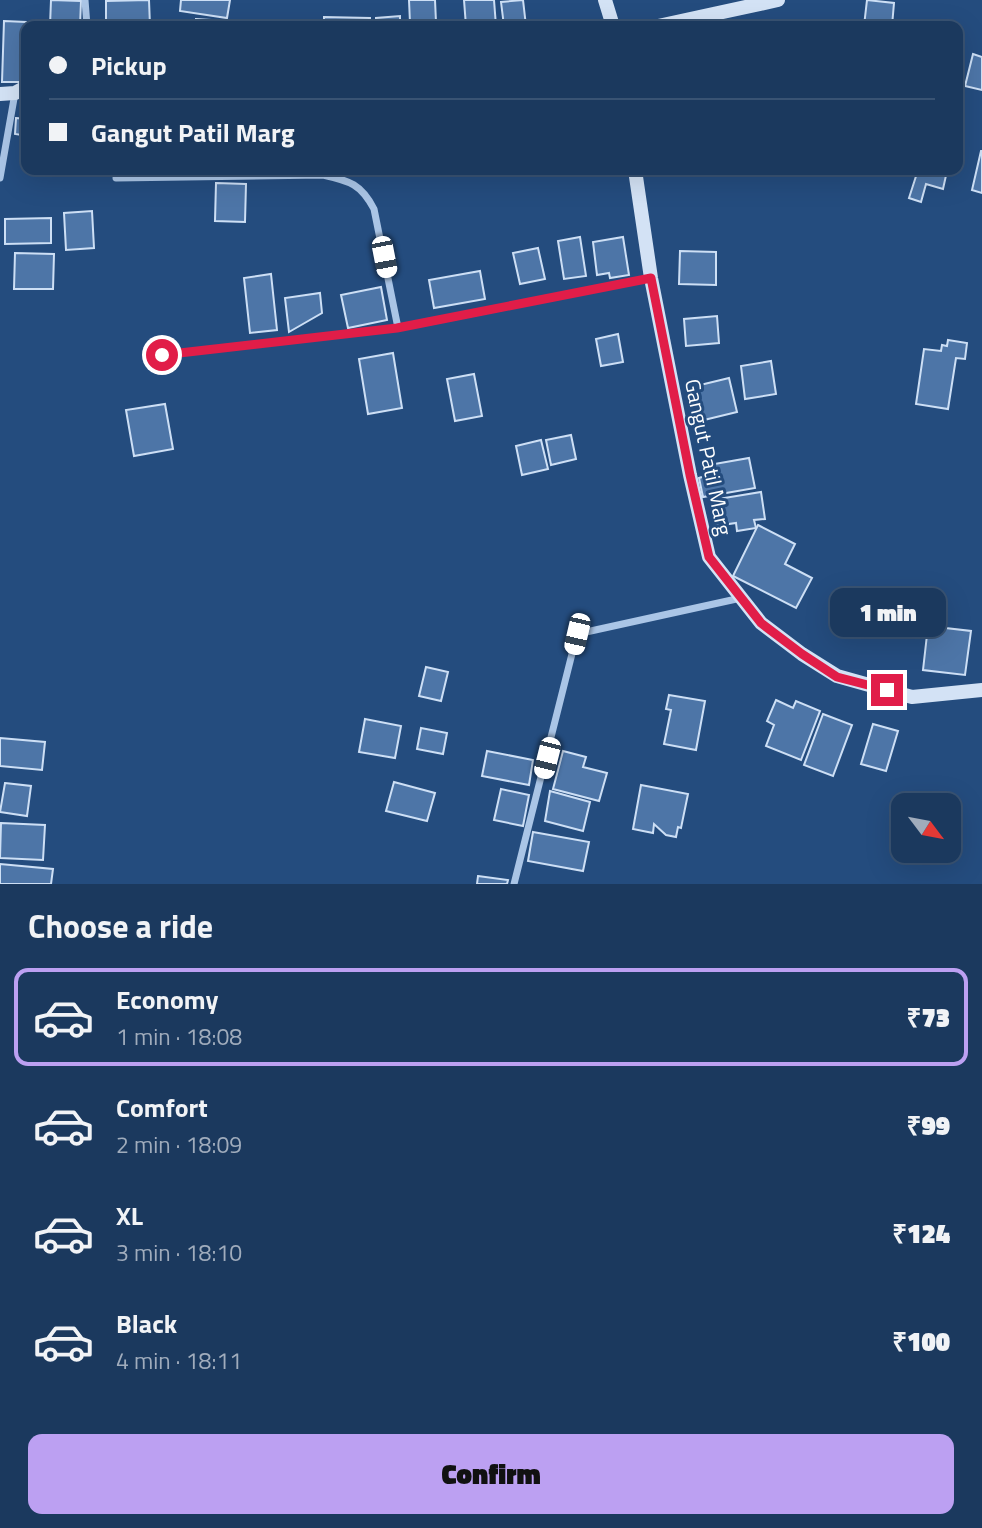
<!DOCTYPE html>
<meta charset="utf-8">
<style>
body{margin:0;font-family:"Titillium Web",sans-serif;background:#284467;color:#f1f3f6;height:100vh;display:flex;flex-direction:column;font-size:26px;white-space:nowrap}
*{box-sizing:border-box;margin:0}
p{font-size:23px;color:#a0acbc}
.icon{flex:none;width:38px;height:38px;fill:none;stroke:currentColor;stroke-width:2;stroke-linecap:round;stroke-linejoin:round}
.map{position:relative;height:884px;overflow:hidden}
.side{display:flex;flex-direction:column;background:#1b395e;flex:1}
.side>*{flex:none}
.guide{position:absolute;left:21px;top:21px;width:942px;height:154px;border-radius:14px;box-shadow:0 7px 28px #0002,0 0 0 2px #395373;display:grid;align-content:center;height:154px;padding:0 28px;background:#1b395e}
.needle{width:46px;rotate:122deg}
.tools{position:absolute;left:891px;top:793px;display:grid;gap:14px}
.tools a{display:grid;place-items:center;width:70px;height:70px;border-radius:14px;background:#1b395e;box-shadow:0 7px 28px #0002,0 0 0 2px #395373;font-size:35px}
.end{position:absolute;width:32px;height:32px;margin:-16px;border:9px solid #e11d48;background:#fff;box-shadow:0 0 0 4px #fff}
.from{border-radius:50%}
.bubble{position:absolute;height:49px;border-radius:14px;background:#1b395e;box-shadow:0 7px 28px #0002,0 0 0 2px #395373;font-size:23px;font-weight:800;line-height:49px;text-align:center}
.car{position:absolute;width:21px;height:42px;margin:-21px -10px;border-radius:9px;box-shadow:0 0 5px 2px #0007;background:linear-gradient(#fff 24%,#345 0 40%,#fff 0 76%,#345 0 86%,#fff 0)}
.guide b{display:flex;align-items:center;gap:24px;height:66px;font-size:26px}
.guide b+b{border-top:2px solid #395373}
.guide i{width:18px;height:18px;background:#f1f3f6}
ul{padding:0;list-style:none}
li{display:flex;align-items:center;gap:21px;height:98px;margin:0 14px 10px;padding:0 14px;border:4px solid transparent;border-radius:14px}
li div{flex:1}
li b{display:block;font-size:26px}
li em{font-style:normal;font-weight:800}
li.current{border-color:#bca0f2}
li>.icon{width:63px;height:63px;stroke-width:1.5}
h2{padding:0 28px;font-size:32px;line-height:84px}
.primary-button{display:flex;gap:14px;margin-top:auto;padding:14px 28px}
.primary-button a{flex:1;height:80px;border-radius:14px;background:#bca0f2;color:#111;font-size:28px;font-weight:800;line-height:80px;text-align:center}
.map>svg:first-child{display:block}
.building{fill:#4d75a7;stroke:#cddff5;stroke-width:2}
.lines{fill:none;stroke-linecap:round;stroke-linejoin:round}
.street{stroke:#aac5e6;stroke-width:7}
.secondary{stroke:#d3e2f5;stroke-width:14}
.route{stroke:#e11d48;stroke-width:9}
.labels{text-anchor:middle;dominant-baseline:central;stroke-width:6;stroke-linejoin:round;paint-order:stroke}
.street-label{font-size:21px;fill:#fff;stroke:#244c7e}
</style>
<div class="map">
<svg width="982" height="884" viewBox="0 0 982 884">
<rect width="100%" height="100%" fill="#244c7e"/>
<g class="building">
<path d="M51,0L81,1L80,26H50Z"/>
<path d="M149,0L150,26H106V1Z"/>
<path d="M181,0H230L227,18L180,11Z"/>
<path d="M409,0H435L436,22L410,23Z"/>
<path d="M464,0H494L496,26H466Z"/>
<path d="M523,0L526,26H504L501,2Z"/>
<path d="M867,0L894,3L892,26H864Z"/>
<path d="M400,16V26H376V18Z"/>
<path d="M324,17L370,18V26H324Z"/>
<path d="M196,19L226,21L225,26H196Z"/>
<path d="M4,21L26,22L25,82H2Z"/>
<path d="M973,54L982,57V90L965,86Z"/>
<path d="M16,118L26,119V146H21L22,135L15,134Z"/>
<path d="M981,151H982V193L972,190Z"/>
<path d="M918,170L947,171L943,189L926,184L921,202L909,198Z"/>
<path d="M216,183L246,184L245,222L215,221Z"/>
<path d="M92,211L94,248L66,250L64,213Z"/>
<path d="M51,218V243L5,244V219Z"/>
<path d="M580,237L586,276L564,279L558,241Z"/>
<path d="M623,237L629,275L610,278L609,273L597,275L593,242Z"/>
<path d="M538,248L545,279L520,284L513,253Z"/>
<path d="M680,251L716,252V285L679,284Z"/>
<path d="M15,253L54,254L53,289H14Z"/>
<path d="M480,271L485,299L434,308L429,280Z"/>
<path d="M271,274L277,330L250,333L244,278Z"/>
<path d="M381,287L387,320L348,328L341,295Z"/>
<path d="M320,293L322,313L289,332L285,298Z"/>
<path d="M717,316L719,343L686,346L684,319Z"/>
<path d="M618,334L623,362L601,366L596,339Z"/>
<path d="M948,340L967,343L965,359L956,358L948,409L916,404L924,349L941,351L942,345L947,346Z"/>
<path d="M393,353L402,408L368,414L359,359Z"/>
<path d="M771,361L776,394L745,399L741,366Z"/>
<path d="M474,374L482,416L455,421L447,379Z"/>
<path d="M729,378L737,412L704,420L696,386Z"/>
<path d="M165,404L173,449L134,456L126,410Z"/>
<path d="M571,435L576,459L551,465L546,440Z"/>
<path d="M541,440L548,469L522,475L516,446Z"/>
<path d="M749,458L755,488L703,497L699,478L705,476L703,466Z"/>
<path d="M761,492L765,519L754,520L756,528L737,531L736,523L715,526L712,500Z"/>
<path d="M758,525L795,544L785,564L812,578L796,608L733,576Z"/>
<path d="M928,626L971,631L965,675L923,670Z"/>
<path d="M426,667L448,672L441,701L419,696Z"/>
<path d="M669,695L705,701L696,750L664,744L671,710L666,709Z"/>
<path d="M776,700L793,708L796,701L820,711L801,760L766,746L774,725L767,721Z"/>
<path d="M823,714L852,725L833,776L804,765Z"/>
<path d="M365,719L401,726L395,758L359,752Z"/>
<path d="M873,724L898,731L886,771L861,764Z"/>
<path d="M421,728L447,733L443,754L417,749Z"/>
<path d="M0,738L45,742L42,770L0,766Z"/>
<path d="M487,751L533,760L529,785L482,776Z"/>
<path d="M563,751L586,757L583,767L607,773L599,801L553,789Z"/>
<path d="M394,782L435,793L427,821L386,811Z"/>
<path d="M5,783L31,786L27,816L0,812Z"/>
<path d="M641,785L688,794L681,828L678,827L676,837L666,835L654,824L653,833L633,829Z"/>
<path d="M501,789L529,795L523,826L494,820Z"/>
<path d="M550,791L590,802L583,831L545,821Z"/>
<path d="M1,823L45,825L43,860L0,858Z"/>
<path d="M533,832L589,842L583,871L528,861Z"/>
<path d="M0,864L53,869L51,884H0Z"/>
<path d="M478,876L508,880L507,884H477Z"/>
</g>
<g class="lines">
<g class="street">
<path d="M85,0L87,26"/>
<path d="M0,178L15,93"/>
<path d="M116,178L323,175C350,181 361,184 374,209L398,328"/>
<path d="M162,355L398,328L651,278"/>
<path d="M514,884L577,634L741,598"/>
</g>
<g class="secondary">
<path d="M605,0L613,26"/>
<path d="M658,26L778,0"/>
<path d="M0,94L15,93L26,87"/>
<path d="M635,170L651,278L690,475L709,557L761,623L802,654L837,676L912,697L982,690"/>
</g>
</g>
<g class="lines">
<path class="route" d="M162,355L397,328L651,278L690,475L709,557L761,623L802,654L837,677L887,690"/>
</g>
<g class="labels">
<g class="street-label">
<text transform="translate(709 457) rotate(78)">Gangut Patil Marg</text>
</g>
</g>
</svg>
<div class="tools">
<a><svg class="needle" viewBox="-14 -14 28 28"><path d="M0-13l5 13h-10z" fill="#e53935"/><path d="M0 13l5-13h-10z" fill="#a0acbc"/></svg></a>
</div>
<i class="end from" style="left:162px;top:355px"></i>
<i class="end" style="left:887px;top:690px"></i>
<div class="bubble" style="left:830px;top:588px;width:116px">1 min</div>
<i class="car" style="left:384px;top:257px;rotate:169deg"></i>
<i class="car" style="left:577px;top:634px;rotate:193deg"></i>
<i class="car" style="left:547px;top:758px;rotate:194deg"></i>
<div class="guide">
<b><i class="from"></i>Pickup</b>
<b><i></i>Gangut Patil Marg</b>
</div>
</div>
<section class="side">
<h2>Choose a ride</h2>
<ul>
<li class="current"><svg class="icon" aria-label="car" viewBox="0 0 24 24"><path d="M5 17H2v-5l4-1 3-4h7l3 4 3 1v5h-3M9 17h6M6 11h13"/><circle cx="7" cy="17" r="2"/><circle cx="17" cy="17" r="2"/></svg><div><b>Economy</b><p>1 min · 18:08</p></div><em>₹73</em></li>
<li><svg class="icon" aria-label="car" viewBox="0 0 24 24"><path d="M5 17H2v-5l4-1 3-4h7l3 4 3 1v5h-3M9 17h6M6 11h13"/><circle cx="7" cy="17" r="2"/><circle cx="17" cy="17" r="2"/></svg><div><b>Comfort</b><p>2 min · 18:09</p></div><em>₹99</em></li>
<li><svg class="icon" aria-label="car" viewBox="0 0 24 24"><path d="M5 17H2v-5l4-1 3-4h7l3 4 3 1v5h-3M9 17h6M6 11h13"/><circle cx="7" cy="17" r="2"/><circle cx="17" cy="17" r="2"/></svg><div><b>XL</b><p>3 min · 18:10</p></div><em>₹124</em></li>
<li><svg class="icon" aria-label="car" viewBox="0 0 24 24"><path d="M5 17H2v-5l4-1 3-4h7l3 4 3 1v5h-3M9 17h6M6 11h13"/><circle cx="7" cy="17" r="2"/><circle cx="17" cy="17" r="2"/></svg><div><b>Black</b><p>4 min · 18:11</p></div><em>₹100</em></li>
</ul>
<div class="primary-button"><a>Confirm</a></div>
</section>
